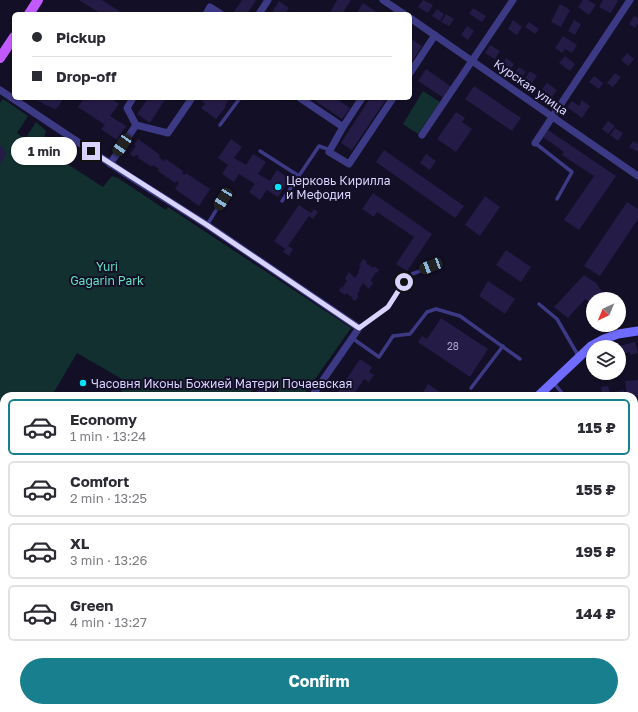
<!DOCTYPE html>
<meta charset="utf-8">
<style>
body{margin:0;font-family:"Golos Text",sans-serif;background:#f7f7f7;color:#2b2b33;height:100vh;display:flex;flex-direction:column;font-size:15px;white-space:nowrap}
*{box-sizing:border-box;margin:0}
p{font-size:13px;color:#7c7c81}
.icon{flex:none;width:22px;height:22px;fill:none;stroke:currentColor;stroke-width:2;stroke-linecap:round;stroke-linejoin:round}
.map{position:relative;flex:1;overflow:hidden}
.drawer{position:absolute;left:0px;top:392px;width:638px;height:320px;display:flex;flex-direction:column;background:#fff;border-radius:12px 12px 0 0;box-shadow:0 1px 3px #0004}
.drawer>*{flex:none}
.banner{position:absolute;left:12px;top:12px;width:400px;height:88px;border-radius:6px;box-shadow:0 1px 3px #0004;display:grid;align-content:center;height:88px;padding:0 20px;background:#fff}
.needle{width:26px;rotate:224deg}
.fabs{position:absolute;left:586px;top:292px;display:grid;gap:8px}
.fabs a{display:grid;place-items:center;width:40px;height:40px;border-radius:50%;background:#fff;box-shadow:0 1px 3px #0004;font-size:20px}
.end{position:absolute;width:18px;height:18px;margin:-9px;border:5px solid #d9d4ff;background:#111;box-shadow:0 0 0 2px #111}
.from{border-radius:50%}
.bubble{position:absolute;height:28px;border-radius:14px;background:#fff;box-shadow:0 1px 3px #0004;font-size:13px;font-weight:700;line-height:28px;text-align:center}
.car{position:absolute;width:12px;height:24px;margin:-12px -6px;border-radius:5px;box-shadow:0 0 3px 1px #0007;background:linear-gradient(#222 24%,#8ab4d8 0 40%,#222 0 76%,#8ab4d8 0 86%,#222 0)}
.banner b{display:flex;align-items:center;gap:14px;height:38px;font-size:15px}
.banner b+b{border-top:1px solid #e1e1e2}
.banner i{width:10px;height:10px;background:#2b2b33}
ul{padding:7px 0 0;list-style:none}
li{display:flex;align-items:center;gap:12px;height:56px;margin:0 8px 6px;padding:0 12px;border:2px solid #e1e1e2;border-radius:6px}
li div{flex:1}
li b{display:block;font-size:15px}
li em{font-style:normal;font-weight:700}
li.selected{border-color:#187f8f}
li>.icon{width:36px;height:36px;stroke-width:1.5}
.cta{display:flex;gap:8px;margin-top:auto;padding:8px 20px}
.cta a{flex:1;height:46px;border-radius:24px;background:#187f8f;color:#fff;font-size:16px;font-weight:700;line-height:46px;text-align:center}
.map>svg:first-child{display:block}
.green{fill:#12302f}
.building{fill:#241b47}
.lines{fill:none;stroke-linecap:round;stroke-linejoin:round}
.lane{stroke:#3d3a85;stroke-width:3.5}
.street{stroke:#3d3a85;stroke-width:7}
.secondary{stroke:#6f6bff;stroke-width:9}
.primary{stroke:#c25bff;stroke-width:10}
.route{stroke:#d9d4ff;stroke-width:5}
.poi-dot{fill:#00e5ff;stroke:#130f26;stroke-width:1.5}
.labels{text-anchor:middle;dominant-baseline:central;stroke-width:4;stroke-linejoin:round;paint-order:stroke}
.number-label{font-size:10px;fill:#aca6d1}
.street-label{font-size:12px;fill:#d9d4ff;stroke:#130f26}
.poi-label{font-size:12px;fill:#d9d4ff;stroke:#130f26;text-anchor:start}
.park-label{font-size:12px;fill:#5fe0c0;stroke:#130f26}
</style>
<div class="map">
<svg width="638" height="712" viewBox="0 0 638 712">
<rect width="100%" height="100%" fill="#130f26"/>
<g class="green">
<path d="M423,91L440,102L418,134L403,124Z"/>
<path d="M3,99L28,116L17,133L25,139L36,122L46,131L41,147L103,187L112,176L118,178L166,210L168,207L351,328L303,396H285L260,379L248,396H119L127,382L77,353L54,392L59,396H4V606L0,604V103Z"/>
</g>
<g class="building">
<path d="M79,0H102L124,14H101Z"/>
<path d="M242,0H256L247,14H234L233,13Z"/>
<path d="M337,0H351L342,14H329Z"/>
<path d="M423,0L433,5L428,13L418,7Z"/>
<path d="M583,0H588L596,5L589,15L578,7Z"/>
<path d="M603,0H616L618,1L611,13L599,7Z"/>
<path d="M279,1L289,8L285,14H271Z"/>
<path d="M363,3L380,14H356Z"/>
<path d="M560,4L570,10L561,27L551,22Z"/>
<path d="M473,8L486,16L482,22L469,14Z"/>
<path d="M437,9L444,14L440,21L432,16Z"/>
<path d="M446,14L454,19L449,26L441,22Z"/>
<path d="M634,16L638,18V23L635,28L629,24Z"/>
<path d="M513,20L522,27L517,35L508,29Z"/>
<path d="M574,20L581,24L575,35L568,31Z"/>
<path d="M529,22L539,29L535,34L525,27Z"/>
<path d="M467,26L474,31L468,40L461,35Z"/>
<path d="M563,36L577,45L572,53L565,49L562,53L555,48Z"/>
<path d="M410,38L422,46L410,64Z"/>
<path d="M490,45L500,51L495,59L485,53Z"/>
<path d="M627,53L634,59L628,66L621,60Z"/>
<path d="M565,56L575,64L570,71L559,63Z"/>
<path d="M506,58L514,64L511,69L503,63Z"/>
<path d="M519,67L526,72L523,76L516,71Z"/>
<path d="M426,69L453,88L445,99L418,81Z"/>
<path d="M530,71L537,76L532,83L525,78Z"/>
<path d="M615,73L621,77L613,87L607,83Z"/>
<path d="M594,76L603,83L599,89L589,82Z"/>
<path d="M547,83L557,90L552,97L542,89Z"/>
<path d="M474,86L521,118L512,131L465,99Z"/>
<path d="M34,98H61L63,99L58,107L54,109L47,105V106Z"/>
<path d="M84,98H111L119,104L110,116L126,126L117,140L101,129L105,125L78,107Z"/>
<path d="M148,98H166L150,123L137,114Z"/>
<path d="M204,98H230L225,106L226,107L216,119L201,108L205,104L202,101Z"/>
<path d="M311,98H335L350,108L342,119Z"/>
<path d="M370,98H387L352,150L341,143Z"/>
<path d="M582,100L590,106L582,118L567,107L572,101L579,106Z"/>
<path d="M456,112L465,118L462,122L472,129L456,152L437,139Z"/>
<path d="M608,121L615,126L608,134L602,129Z"/>
<path d="M615,128L623,133L618,141L610,135Z"/>
<path d="M548,130L616,176L579,230L564,220L594,176L562,155L564,152L543,137Z"/>
<path d="M138,139L160,155L159,157L164,161L166,159L183,171L182,173L185,175L186,173L210,189L199,206L175,189L179,183L176,181L175,183L158,171L159,169L153,165L152,167L138,158L139,156L136,155L134,157L130,154L136,146L134,145Z"/>
<path d="M231,139L242,147L234,158L246,165L253,154L266,162L258,174L270,181L277,170L290,179L278,197L267,190L260,200L249,192L255,184L239,174L234,182L222,174L228,165L218,158Z"/>
<path d="M633,141L638,144V152L629,147Z"/>
<path d="M0,146L4,148L3,150L7,153L0,164Z"/>
<path d="M384,150L464,206L455,218L376,162Z"/>
<path d="M426,154L436,161L430,170L420,163Z"/>
<path d="M373,193L432,234L407,271L396,264L414,237L377,212L374,217L362,209Z"/>
<path d="M485,196L500,207L480,236L465,225Z"/>
<path d="M627,202L638,209V219L600,276L584,266Z"/>
<path d="M299,205L311,213L314,209L318,212L313,219L309,216L288,246L293,249L289,256L283,252L285,249L274,241Z"/>
<path d="M506,250L531,267L521,282L496,265Z"/>
<path d="M363,259L367,261L366,263L373,268L374,266L379,270L377,273L376,272L371,280L373,283L369,289L363,283L359,289L360,290L357,295L359,296L355,301L352,299L353,298L346,293L345,295L339,291L341,287L342,288L347,281L345,278L349,272L355,278L359,272L358,271L361,266L359,265Z"/>
<path d="M584,275L596,283L605,296L600,299H593L592,304L585,299L568,318L554,307Z"/>
<path d="M488,281L515,299L505,314L479,296Z"/>
<path d="M441,318L488,349L470,377L418,342L422,336L427,339Z"/>
<path d="M635,342L638,353L630,355V352L619,355V346Z"/>
<path d="M360,359L372,367L369,372L374,375L369,382L364,379L354,394L357,396H335Z"/>
<path d="M638,380V396H627L625,381Z"/>
<path d="M428,384L446,396H421Z"/>
<path d="M608,386L610,393L624,390L625,396H603L601,387Z"/>
<path d="M262,388L265,390L266,388L278,396H260L258,394L257,391L259,389Z"/>
<path d="M634,438H638V453L634,454Z"/>
<rect x="634" y="513" width="4" height="16"/>
<path d="M638,562V712H607V708H634V563Z"/>
<path d="M96,708H140L137,712H93Z"/>
<path d="M241,708H266L268,709L266,712H247Z"/>
<path d="M341,708H380L386,712H339Z"/>
<path d="M529,708H580L586,712H535Z"/>
</g>
<g class="lines">
<g class="lane">
<path d="M220,125L240,98"/>
<path d="M535,143L572,172L557,199"/>
<path d="M260,151L299,176"/>
<path d="M282,201L319,146L330,150"/>
<path d="M207,225L223,199"/>
<path d="M539,304L557,319L579,357"/>
<path d="M360,328L388,307L404,282L412,274L431,267"/>
<path d="M352,338L379,357L393,336L410,334L427,312L436,309L460,316L520,359"/>
<path d="M553,382L562,393"/>
<path d="M471,388L503,346"/>
<path d="M416,708L420,712"/>
<path d="M334,712L337,708"/>
</g>
<g class="street">
<path d="M383,0L404,14"/>
<path d="M206,14L210,7L221,14"/>
<path d="M259,14L268,0"/>
<path d="M410,18L638,176"/>
<path d="M410,73L435,35"/>
<path d="M0,90L129,176L207,225L359,328L312,396"/>
<path d="M133,98L127,108L136,125"/>
<path d="M300,98L343,127"/>
<path d="M362,98L343,127L329,152L349,164L393,98"/>
<path d="M422,135L513,0"/>
<path d="M535,143L630,0"/>
<path d="M110,164L136,125L168,133L192,98"/>
<path d="M0,624L4,618"/>
</g>
<g class="secondary">
<path d="M538,396L591,346L604,339L618,334L638,331"/>
<path d="M279,712L281,708"/>
</g>
<g class="primary">
<path d="M29,14L38,0"/>
<path d="M0,58L14,37"/>
</g>
</g>
<g class="lines">
<path class="route" d="M91,151L207,225L359,328L388,307L404,282"/>
</g>
<g class="poi-dot">
<circle cx="278" cy="187" r="4"/>
<circle cx="83" cy="383" r="4"/>
</g>
<g class="labels">
<g class="number-label">
<text x="453" y="346">28</text>
</g>
<g class="street-label">
<text transform="translate(531 87) rotate(35)">Курская улица</text>
</g>
<g class="poi-label">
<text x="286" y="180">Церковь Кирилла<tspan x="286" dy="14">и Мефодия</tspan></text>
<text x="91" y="383">Часовня Иконы Божией Матери Почаевская</text>
</g>
<g class="park-label">
<text x="107" y="266">Yuri<tspan x="107" dy="14">Gagarin Park</tspan></text>
</g>
</g>
</svg>
<div class="fabs">
<a><svg class="needle" viewBox="-14 -14 28 28"><path d="M0-13l5 13h-10z" fill="#e53935"/><path d="M0 13l5-13h-10z" fill="#7c7c81"/></svg></a>
<a><svg class="icon" aria-label="layers" viewBox="0 0 24 24"><path d="M12 4l9 5-9 5-9-5zM3 14l9 5 9-5"/></svg></a>
</div>
<i class="end from" style="left:404px;top:282px"></i>
<i class="end" style="left:91px;top:151px"></i>
<div class="bubble" style="left:11px;top:137px;width:66px">1 min</div>
<i class="car" style="left:122px;top:145px;rotate:214deg"></i>
<i class="car" style="left:223px;top:199px;rotate:212deg"></i>
<i class="car" style="left:431px;top:266px;rotate:249deg"></i>
<div class="banner">
<b><i class="from"></i>Pickup</b>
<b><i></i>Drop-off</b>
</div>
<section class="drawer">
<ul>
<li class="selected"><svg class="icon" aria-label="car" viewBox="0 0 24 24"><path d="M5 17H2v-5l4-1 3-4h7l3 4 3 1v5h-3M9 17h6M6 11h13"/><circle cx="7" cy="17" r="2"/><circle cx="17" cy="17" r="2"/></svg><div><b>Economy</b><p>1 min · 13:24</p></div><em>115 ₽</em></li>
<li><svg class="icon" aria-label="car" viewBox="0 0 24 24"><path d="M5 17H2v-5l4-1 3-4h7l3 4 3 1v5h-3M9 17h6M6 11h13"/><circle cx="7" cy="17" r="2"/><circle cx="17" cy="17" r="2"/></svg><div><b>Comfort</b><p>2 min · 13:25</p></div><em>155 ₽</em></li>
<li><svg class="icon" aria-label="car" viewBox="0 0 24 24"><path d="M5 17H2v-5l4-1 3-4h7l3 4 3 1v5h-3M9 17h6M6 11h13"/><circle cx="7" cy="17" r="2"/><circle cx="17" cy="17" r="2"/></svg><div><b>XL</b><p>3 min · 13:26</p></div><em>195 ₽</em></li>
<li><svg class="icon" aria-label="car" viewBox="0 0 24 24"><path d="M5 17H2v-5l4-1 3-4h7l3 4 3 1v5h-3M9 17h6M6 11h13"/><circle cx="7" cy="17" r="2"/><circle cx="17" cy="17" r="2"/></svg><div><b>Green</b><p>4 min · 13:27</p></div><em>144 ₽</em></li>
</ul>
<div class="cta"><a>Confirm</a></div>
</section>
</div>
